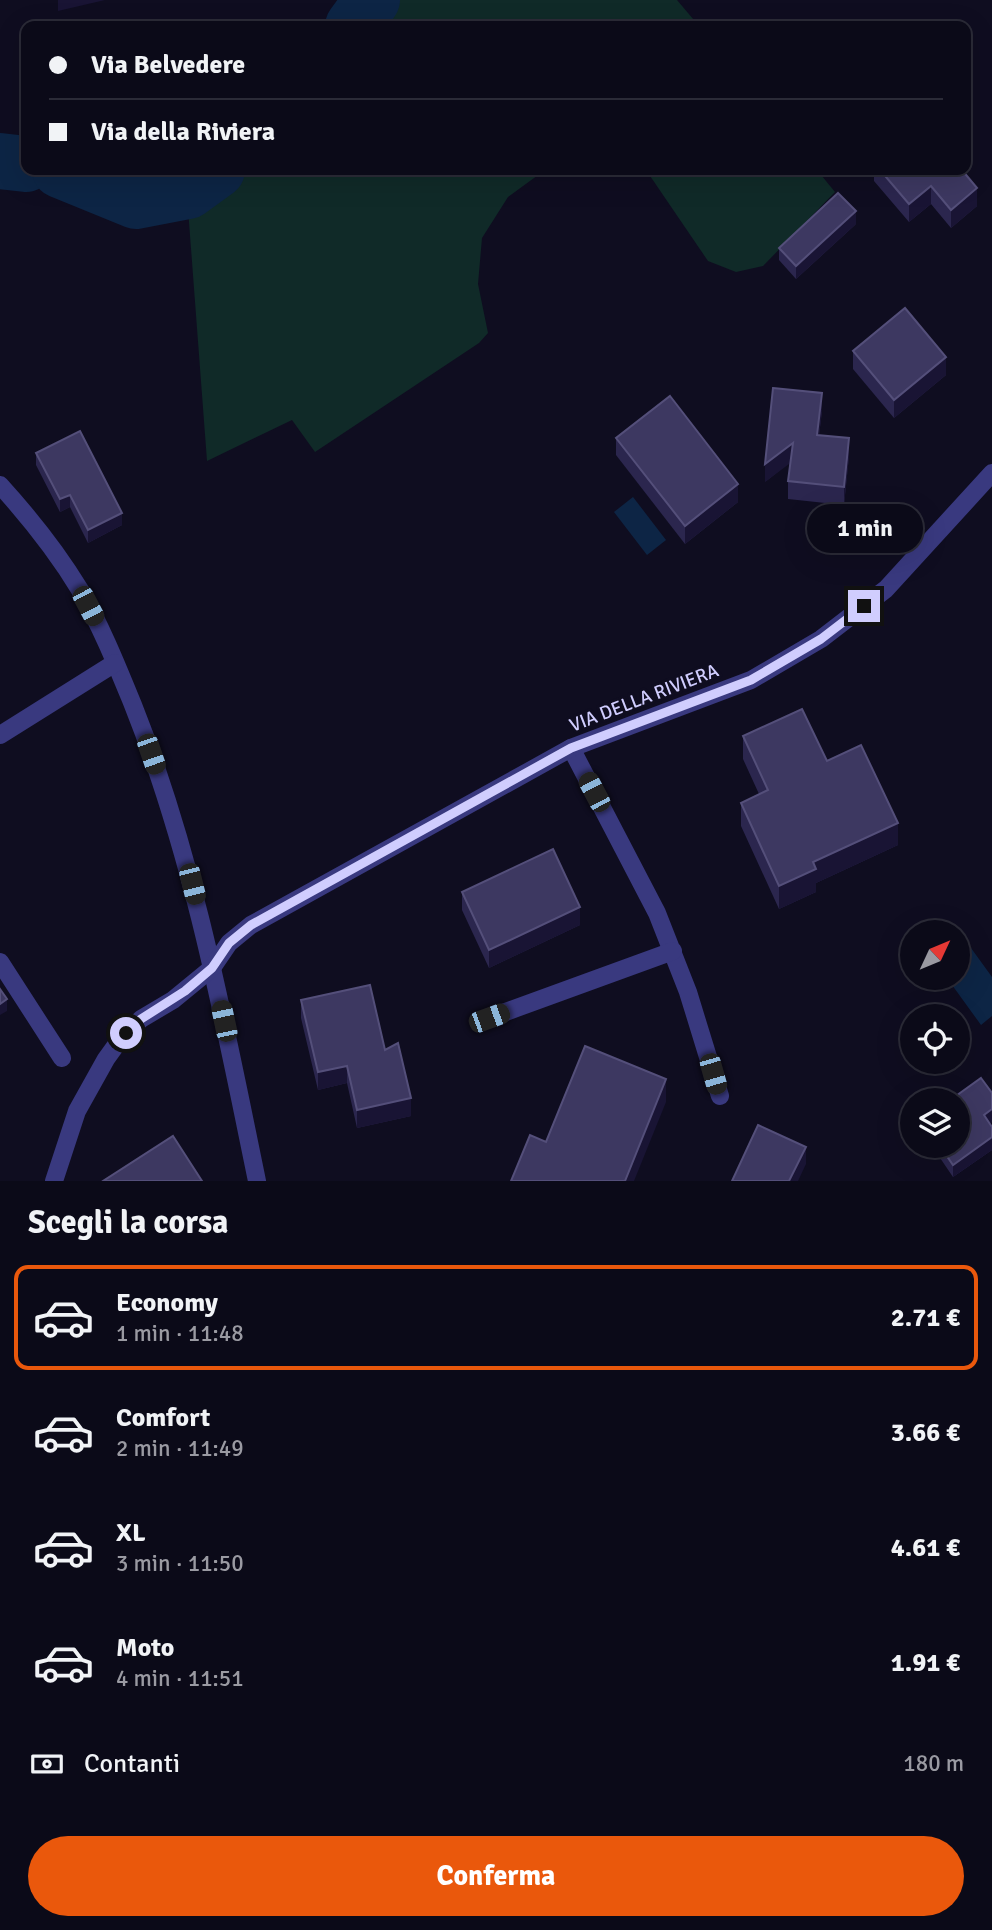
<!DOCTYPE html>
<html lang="it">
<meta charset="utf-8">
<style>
body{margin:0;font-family:Signika,sans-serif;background:#141321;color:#f1f3f6;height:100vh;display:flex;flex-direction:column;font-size:26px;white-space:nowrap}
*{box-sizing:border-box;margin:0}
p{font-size:23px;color:#9a9aa2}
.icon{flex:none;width:38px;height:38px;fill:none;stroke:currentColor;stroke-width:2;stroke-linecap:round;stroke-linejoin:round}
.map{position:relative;height:1181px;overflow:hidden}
.sheet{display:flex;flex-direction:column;background:#0b0a18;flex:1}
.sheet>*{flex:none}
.hud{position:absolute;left:21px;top:21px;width:950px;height:154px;border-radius:14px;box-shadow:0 7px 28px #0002,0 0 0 2px #2b2b37;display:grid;align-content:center;height:154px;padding:0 28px;background:#0b0a18}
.needle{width:46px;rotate:46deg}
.tools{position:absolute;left:900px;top:920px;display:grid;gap:14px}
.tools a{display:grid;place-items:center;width:70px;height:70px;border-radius:50%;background:#0b0a18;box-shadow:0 7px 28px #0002,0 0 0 2px #2b2b37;font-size:35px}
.end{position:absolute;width:32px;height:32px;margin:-16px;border:9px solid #d0cdfe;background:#111;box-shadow:0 0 0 4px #111}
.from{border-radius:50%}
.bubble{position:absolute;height:49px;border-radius:24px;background:#0b0a18;box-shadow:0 7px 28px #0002,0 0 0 2px #2b2b37;font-size:23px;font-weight:800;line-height:49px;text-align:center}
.car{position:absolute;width:21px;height:42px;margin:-21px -10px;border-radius:9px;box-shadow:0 0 5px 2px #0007;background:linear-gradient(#222 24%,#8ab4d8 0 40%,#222 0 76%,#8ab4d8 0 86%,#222 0)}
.hud b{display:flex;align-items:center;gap:24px;height:66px;font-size:26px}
.hud b+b{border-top:2px solid #2b2b37}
.hud i{width:18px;height:18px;background:#f1f3f6}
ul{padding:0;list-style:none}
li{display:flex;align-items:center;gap:21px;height:105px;margin:0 14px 10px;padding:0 14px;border:4px solid transparent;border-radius:14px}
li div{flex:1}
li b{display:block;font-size:26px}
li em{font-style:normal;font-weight:800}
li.active{border-color:#ea580c}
li>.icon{width:63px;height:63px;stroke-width:1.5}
h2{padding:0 28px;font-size:32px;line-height:84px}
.pay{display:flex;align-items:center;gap:18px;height:77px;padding:0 28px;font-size:26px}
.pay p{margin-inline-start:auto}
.cta{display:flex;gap:14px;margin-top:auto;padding:14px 28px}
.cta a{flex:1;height:80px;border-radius:42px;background:#ea580c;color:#fff;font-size:28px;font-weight:800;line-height:80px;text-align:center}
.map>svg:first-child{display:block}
.green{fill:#102a28}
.water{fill:#0d2545}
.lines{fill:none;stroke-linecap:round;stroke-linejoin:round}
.river{stroke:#0d2545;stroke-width:56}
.street{stroke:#39397f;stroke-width:18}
.wall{fill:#2b264e}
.shaded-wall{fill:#191434}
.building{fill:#3d3861;stroke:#544f7a;stroke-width:2}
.route{stroke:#d0cdfe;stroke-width:9}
.labels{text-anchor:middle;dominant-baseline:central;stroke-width:6;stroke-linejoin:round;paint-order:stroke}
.street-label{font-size:19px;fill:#d0cdfe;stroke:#0f0d20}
</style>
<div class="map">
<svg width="992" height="1181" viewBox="0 0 992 1181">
<rect width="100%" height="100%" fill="#0f0d20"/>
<g class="green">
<path d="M347,0H677L699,26H329Z"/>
<path d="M196,170H545L508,197L482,238L478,284L488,333L479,343L315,452L292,420L207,461L186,182L190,173Z"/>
<path d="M646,170H817L835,192L763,266L736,272L708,261Z"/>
</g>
<g class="water">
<path d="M633,497L666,540L647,555L614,512Z"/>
<path d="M971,948L992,977V1016L981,1025L947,978H957V959Z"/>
</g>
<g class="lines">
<g class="river">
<path d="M353,26L372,0"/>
<path d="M0,161L26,164"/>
<path d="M60,170L136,201L188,191L217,170"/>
</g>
<g class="street">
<path d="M0,485C29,517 57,552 80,590C101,626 117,666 133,705C194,858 224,1021 257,1181"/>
<path d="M0,735L115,663"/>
<path d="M571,748L657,913L688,992L720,1096"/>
<path d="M0,962L62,1058"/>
<path d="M489,1018L673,951"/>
<path d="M54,1181L77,1111L106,1059L119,1041L141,1019L173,1000L212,968L229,943L251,925L571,748L751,680L821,639L886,589L992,473"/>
</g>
</g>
<g class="wall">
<path d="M874,170H962L977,206L951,228L931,204L909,222L874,181Z"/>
<path d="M856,224L796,279L779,260V248Z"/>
<path d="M853,351L946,375L894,418L853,369Z"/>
<path d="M822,411L819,435L849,456L844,505L788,499V481L790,462L765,482Z"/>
<path d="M616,438L738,502L685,544L616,455Z"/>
<path d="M36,453L122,525L88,543L70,507L60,512L36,465Z"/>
<path d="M743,736L827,761L898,845L816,883V892L779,909L741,826V803L759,794L743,759Z"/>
<path d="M462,892L580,925L489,968L462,910Z"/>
<path d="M301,1000L385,1050L411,1116L357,1128L347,1083L318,1090L301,1018Z"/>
<path d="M992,1093V1122L989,1123L992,1137V1150L953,1177L936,1152V1146H957Z"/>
</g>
<g class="shaded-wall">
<path d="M58,0H105L58,11Z"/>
<path d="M931,186V204L909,222V204Z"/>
<path d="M977,188V206L951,228V210Z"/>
<path d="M856,211V224L796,279V266Z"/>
<path d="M946,357V375L894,418V400Z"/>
<path d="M822,393V411L817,452V435Z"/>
<path d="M849,438V456L844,505V487Z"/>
<path d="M793,443V461L765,482V464Z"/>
<path d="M738,484V502L685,544V526Z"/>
<path d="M70,495V507L60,512V499Z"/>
<path d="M122,513V525L88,543V530Z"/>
<path d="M898,823V845L816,883V892L779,909V886L813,862Z"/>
<path d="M580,907V925L489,968V950Z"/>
<path d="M7,999V1011L0,1015V1004Z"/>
<path d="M347,1066V1083L318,1090V1072Z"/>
<path d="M666,1079V1102L634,1181H625Z"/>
<path d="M411,1098V1116L357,1128V1110Z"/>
<path d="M992,1109V1122L984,1127V1115Z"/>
<path d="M992,1137V1150L953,1177V1165Z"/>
<path d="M806,1147V1164L798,1181H789Z"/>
</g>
<g class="building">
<path d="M880,170H962L977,188L951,210L931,186L909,204Z"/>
<path d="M838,193L856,211L796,266L779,248Z"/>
<path d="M905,308L946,357L894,400L853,351Z"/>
<path d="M773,388L822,393L817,435L849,438L844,487L788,481L793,443L765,464Z"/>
<path d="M670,396L738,484L685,526L616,438Z"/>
<path d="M80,431L122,513L88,530L70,495L60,499L36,453Z"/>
<path d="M802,709L827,761L861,745L898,823L813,862L816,869L779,886L741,803L768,790L743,736Z"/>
<path d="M553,849L580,907L489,950L462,892Z"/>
<path d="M370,985L385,1050L398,1043L411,1098L357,1110L347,1066L318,1072L301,1000Z"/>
<path d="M0,989L7,999L0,1004Z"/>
<path d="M585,1046L666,1079L625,1181H511L530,1135L546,1142Z"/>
<path d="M981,1078L992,1093V1109L984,1115L992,1127V1137L953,1165L940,1146H957V1101H949Z"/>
<path d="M758,1125L806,1147L789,1181H732Z"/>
<path d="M173,1136L202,1181H103Z"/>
</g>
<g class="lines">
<path class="route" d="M126,1033L141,1019L185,991L212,968L229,943L251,925L571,748L751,680L821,639L864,606"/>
</g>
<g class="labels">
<g class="street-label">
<text transform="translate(644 698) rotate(-21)">VIA DELLA RIVIERA</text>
</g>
</g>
</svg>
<div class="tools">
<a><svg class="needle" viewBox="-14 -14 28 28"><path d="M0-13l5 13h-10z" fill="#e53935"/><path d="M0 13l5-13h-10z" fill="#9a9aa2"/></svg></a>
<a><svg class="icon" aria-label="locate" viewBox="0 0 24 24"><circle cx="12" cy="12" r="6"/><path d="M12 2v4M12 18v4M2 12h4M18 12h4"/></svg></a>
<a><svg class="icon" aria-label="layers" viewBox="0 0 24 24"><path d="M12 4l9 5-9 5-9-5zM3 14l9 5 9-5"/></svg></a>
</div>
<i class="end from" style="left:126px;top:1033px"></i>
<i class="end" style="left:864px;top:606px"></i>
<div class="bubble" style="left:807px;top:504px;width:116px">1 min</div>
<i class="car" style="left:88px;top:606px;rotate:152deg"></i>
<i class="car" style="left:151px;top:754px;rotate:161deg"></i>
<i class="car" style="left:594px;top:792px;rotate:332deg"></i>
<i class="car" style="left:192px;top:884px;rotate:166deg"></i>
<i class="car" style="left:489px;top:1018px;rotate:70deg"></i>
<i class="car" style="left:224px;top:1021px;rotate:348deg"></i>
<i class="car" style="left:713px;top:1074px;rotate:164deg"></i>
<div class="hud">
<b><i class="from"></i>Via Belvedere</b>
<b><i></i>Via della Riviera</b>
</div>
</div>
<section class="sheet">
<h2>Scegli la corsa</h2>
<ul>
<li class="active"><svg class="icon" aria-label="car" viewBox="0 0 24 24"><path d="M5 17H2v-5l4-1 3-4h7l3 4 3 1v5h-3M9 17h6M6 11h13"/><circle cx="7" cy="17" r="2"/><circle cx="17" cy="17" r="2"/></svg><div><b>Economy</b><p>1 min · 11:48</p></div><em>2.71 €</em></li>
<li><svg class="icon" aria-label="car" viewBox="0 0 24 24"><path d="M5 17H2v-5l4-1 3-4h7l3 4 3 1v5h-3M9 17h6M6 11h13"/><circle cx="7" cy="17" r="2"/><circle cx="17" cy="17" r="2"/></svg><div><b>Comfort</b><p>2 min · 11:49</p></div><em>3.66 €</em></li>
<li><svg class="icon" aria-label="car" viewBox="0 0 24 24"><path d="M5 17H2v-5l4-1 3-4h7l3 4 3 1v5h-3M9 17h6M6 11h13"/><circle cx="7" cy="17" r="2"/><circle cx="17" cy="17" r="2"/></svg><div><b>XL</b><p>3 min · 11:50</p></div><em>4.61 €</em></li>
<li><svg class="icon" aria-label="car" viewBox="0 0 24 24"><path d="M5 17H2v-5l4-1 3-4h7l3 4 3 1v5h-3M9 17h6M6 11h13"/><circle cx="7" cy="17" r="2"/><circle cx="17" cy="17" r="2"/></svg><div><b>Moto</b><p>4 min · 11:51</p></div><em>1.91 €</em></li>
</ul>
<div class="pay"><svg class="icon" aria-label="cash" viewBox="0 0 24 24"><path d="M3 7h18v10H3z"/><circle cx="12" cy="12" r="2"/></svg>Contanti<p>180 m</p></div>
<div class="cta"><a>Conferma</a></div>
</section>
